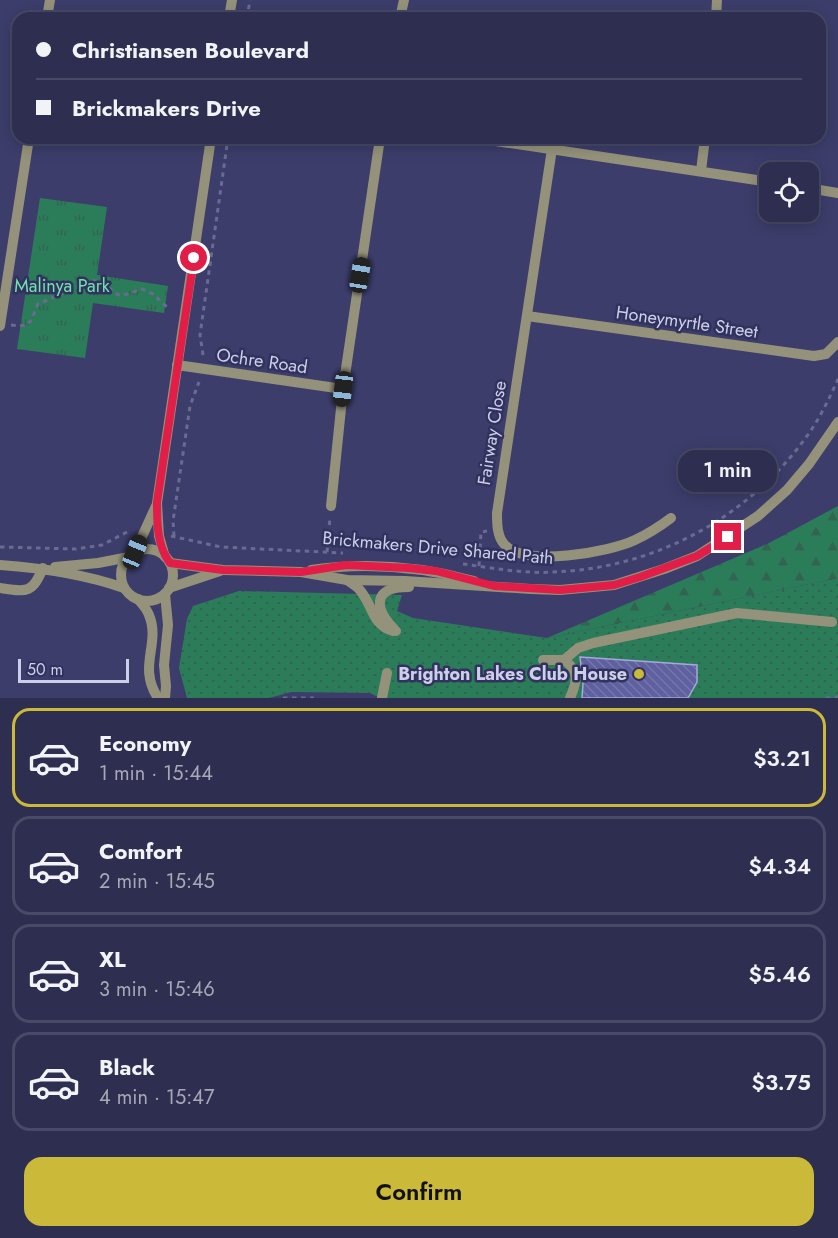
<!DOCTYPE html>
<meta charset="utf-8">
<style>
body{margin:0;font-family:Jost,sans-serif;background:#393a5a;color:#f1f3f6;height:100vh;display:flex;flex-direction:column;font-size:22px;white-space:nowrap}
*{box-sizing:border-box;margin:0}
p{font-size:20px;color:#a7a8b7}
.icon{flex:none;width:33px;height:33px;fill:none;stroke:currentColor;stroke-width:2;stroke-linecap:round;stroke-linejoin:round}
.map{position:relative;height:698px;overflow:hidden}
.sheet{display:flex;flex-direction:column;background:#2d2e50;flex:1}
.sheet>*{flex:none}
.banner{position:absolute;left:12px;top:12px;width:814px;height:132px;border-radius:18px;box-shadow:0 3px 15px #0003,0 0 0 2px #484a67;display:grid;align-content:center;height:132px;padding:0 24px;background:#2d2e50}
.fabs{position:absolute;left:759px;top:162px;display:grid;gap:12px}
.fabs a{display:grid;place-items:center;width:60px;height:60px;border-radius:12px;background:#2d2e50;box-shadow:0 3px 15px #0003,0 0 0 2px #484a67;font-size:30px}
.scale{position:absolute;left:18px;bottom:15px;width:111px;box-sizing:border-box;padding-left:6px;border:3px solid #cdcfea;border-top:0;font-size:16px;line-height:21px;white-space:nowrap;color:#cdcfea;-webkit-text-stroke:4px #32325e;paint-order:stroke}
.end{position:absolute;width:27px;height:27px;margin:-14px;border:8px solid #e11d48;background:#fff;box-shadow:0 0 0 3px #fff}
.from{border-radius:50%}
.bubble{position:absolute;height:42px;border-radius:18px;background:#2d2e50;box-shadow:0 3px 15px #0003,0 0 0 2px #484a67;font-size:20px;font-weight:600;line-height:42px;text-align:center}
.car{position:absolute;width:18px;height:36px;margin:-18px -9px;border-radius:8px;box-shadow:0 0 4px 2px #0007;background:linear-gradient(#222 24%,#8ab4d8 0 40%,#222 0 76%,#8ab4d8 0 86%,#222 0)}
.banner b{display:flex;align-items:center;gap:21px;height:57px;font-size:22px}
.banner b+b{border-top:2px solid #484a67}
.banner i{width:15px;height:15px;background:#f1f3f6}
ul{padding:10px 0 0;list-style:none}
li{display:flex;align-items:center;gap:18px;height:99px;margin:0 12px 9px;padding:0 12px;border:3px solid #484a67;border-radius:18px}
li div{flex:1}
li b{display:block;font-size:22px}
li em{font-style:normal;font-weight:600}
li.current{border-color:#cbba39}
li>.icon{width:54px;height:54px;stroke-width:1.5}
.action{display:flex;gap:12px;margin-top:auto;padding:12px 24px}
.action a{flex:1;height:69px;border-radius:18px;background:#cbba39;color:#111;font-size:24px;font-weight:600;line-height:69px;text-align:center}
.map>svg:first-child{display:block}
.grass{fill:url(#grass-dots)}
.forest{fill:url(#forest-firs)}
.park{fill:url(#park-tufts)}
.building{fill:url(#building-back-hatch);stroke:#a4a8dc;stroke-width:1.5}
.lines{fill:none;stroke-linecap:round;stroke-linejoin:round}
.path{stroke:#6a6b93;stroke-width:3;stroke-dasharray:4.5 4.5;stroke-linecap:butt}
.minor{stroke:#94927a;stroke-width:10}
.route{stroke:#e11d48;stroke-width:8}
.poi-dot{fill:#cbba39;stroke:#32325e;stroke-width:2}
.labels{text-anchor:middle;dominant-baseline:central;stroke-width:5;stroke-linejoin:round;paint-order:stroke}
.park-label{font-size:18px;fill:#71e3af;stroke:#32325e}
.street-label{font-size:18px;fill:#cdcfea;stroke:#32325e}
.poi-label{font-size:18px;font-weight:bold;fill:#cdcfea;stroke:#32325e;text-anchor:end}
</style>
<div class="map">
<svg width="838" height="698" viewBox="0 0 838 698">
<defs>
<pattern id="grass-dots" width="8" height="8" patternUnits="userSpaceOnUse" patternTransform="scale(1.5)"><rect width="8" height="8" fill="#2b7d5a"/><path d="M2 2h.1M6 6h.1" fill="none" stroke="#336452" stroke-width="1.8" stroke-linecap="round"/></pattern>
<pattern id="forest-firs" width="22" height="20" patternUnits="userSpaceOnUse" patternTransform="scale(1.5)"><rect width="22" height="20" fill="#2b7d5a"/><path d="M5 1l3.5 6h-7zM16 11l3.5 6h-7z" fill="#336452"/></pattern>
<pattern id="park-tufts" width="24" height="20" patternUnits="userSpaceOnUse" patternTransform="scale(1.5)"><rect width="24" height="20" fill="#2b7d5a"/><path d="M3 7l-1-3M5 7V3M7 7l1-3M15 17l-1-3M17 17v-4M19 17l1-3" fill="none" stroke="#336452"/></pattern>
<pattern id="building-back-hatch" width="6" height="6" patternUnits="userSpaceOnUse" patternTransform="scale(1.5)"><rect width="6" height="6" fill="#5f609f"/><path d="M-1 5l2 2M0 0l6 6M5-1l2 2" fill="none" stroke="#7576ac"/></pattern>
</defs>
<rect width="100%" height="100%" fill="#3c3d6a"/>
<path class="grass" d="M838,578V698H380L370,693L291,692L269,698H187L179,668L187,619L193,606L239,591L402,595L397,611L413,618L547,638Z"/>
<path class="forest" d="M838,506V578L547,638L769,543Z"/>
<path class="park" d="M40,198L107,207L97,275L168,286L164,313L93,303L85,358L17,349Z"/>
<path class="building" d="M580,657L697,665V682L688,698H582L583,684Z"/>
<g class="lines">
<g class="path">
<path d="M247,18L250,0"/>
<path d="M11,325C33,328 30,321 38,304L91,281C104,279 109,291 121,296L142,289L153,294L168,308"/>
<path d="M203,355L200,335L228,138"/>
<path d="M171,536L221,547L343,553"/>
<path d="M174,536L173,521L190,406L199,382"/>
<path d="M0,547L76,549L102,545L127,532L131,533"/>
<path d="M327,552L330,517"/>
<path d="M463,564C493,568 524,574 554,572C655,568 748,518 807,436C820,418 829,399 838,379"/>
<path d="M479,566L481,532L487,531"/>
<path d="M283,698H314"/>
<path d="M826,698L838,697"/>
</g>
<g class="minor">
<path d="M47,18L50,0"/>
<path d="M229,18L232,0"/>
<path d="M400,18L404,0"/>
<path d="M716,18L717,0"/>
<path d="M476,138L770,182"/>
<path d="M552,149L497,513C497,523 497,536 504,544C523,568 610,552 635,540C648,534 659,527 671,518"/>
<path d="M701,171L705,138"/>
<path d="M808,188L838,193"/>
<path d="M527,316L814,356L826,354L838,342"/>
<path d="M0,326L29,138"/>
<path d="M177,365L343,389"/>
<path d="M331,506L343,389L380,138"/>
<circle cx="147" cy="575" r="26"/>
<path d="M135,552L156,506"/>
<path d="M165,557L159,536L157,503L211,138"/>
<path d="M170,563L223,570L301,572L347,580L405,581L531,589L560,590L614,585L664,569L697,556L758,516L787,490L809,464L838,422"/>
<path d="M0,565C43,568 84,574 124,588"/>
<path d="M55,567L98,563L129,557"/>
<path d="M311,570C367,562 419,566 474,581"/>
<path d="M347,580C351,583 356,586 359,589C373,604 371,625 393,631"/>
<path d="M0,588C27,592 32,594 43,568"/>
<path d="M169,588L220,571"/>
<path d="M165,594L168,625L164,665L166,686L165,698"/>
<path d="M138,599C142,604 147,609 149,615C161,644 137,666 158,698"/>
<path d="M396,631C374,609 371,587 409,587"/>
<path d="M543,660H564C580,671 577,682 570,698"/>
<path d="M564,660L578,648L593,643L737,613L832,622"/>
<path d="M382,698L387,673"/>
</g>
</g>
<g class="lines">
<path class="route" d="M194,258L157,502C157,523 157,546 170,563L223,570L301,572L346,565L409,568L436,571L494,586L560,590L614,585L640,577L697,556L728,537"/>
</g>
<circle class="poi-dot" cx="639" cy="674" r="6"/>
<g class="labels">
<g class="park-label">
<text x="62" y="286">Malinya Park</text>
</g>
<g class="street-label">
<text transform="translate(687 322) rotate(8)">Honeymyrtle Street</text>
<text transform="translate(262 361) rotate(8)">Ochre Road</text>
<text transform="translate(492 433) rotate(-81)">Fairway Close</text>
<text transform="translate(438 548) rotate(5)">Brickmakers Drive Shared Path</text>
</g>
<g class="poi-label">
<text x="627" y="674">Brighton Lakes Club House</text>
</g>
</g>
</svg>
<div class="fabs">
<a><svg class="icon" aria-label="locate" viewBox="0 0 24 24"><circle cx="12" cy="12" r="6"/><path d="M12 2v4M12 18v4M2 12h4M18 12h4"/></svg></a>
</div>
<div class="scale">50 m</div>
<i class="end from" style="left:194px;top:258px"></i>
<i class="end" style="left:728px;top:537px"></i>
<div class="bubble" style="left:678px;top:450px;width:99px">1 min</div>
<i class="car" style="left:360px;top:275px;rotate:9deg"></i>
<i class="car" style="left:343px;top:389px;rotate:187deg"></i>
<i class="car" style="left:135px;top:552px;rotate:22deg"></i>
<div class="banner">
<b><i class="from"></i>Christiansen Boulevard</b>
<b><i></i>Brickmakers Drive</b>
</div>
</div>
<section class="sheet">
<ul>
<li class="current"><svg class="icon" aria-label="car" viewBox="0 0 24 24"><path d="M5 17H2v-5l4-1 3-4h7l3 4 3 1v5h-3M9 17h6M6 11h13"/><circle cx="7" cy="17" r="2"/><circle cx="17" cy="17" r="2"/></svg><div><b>Economy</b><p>1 min · 15:44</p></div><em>$3.21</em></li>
<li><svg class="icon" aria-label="car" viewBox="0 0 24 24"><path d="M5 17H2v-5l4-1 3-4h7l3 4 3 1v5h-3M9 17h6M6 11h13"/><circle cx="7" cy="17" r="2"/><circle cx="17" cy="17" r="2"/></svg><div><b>Comfort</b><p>2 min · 15:45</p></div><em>$4.34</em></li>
<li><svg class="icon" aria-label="car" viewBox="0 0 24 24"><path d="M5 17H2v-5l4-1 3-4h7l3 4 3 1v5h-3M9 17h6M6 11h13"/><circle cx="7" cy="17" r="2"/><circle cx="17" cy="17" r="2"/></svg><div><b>XL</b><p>3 min · 15:46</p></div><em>$5.46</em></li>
<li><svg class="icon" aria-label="car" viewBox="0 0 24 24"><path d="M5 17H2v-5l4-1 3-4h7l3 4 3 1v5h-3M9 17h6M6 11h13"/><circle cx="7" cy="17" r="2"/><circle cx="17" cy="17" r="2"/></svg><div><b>Black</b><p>4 min · 15:47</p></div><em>$3.75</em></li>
</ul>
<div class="action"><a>Confirm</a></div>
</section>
